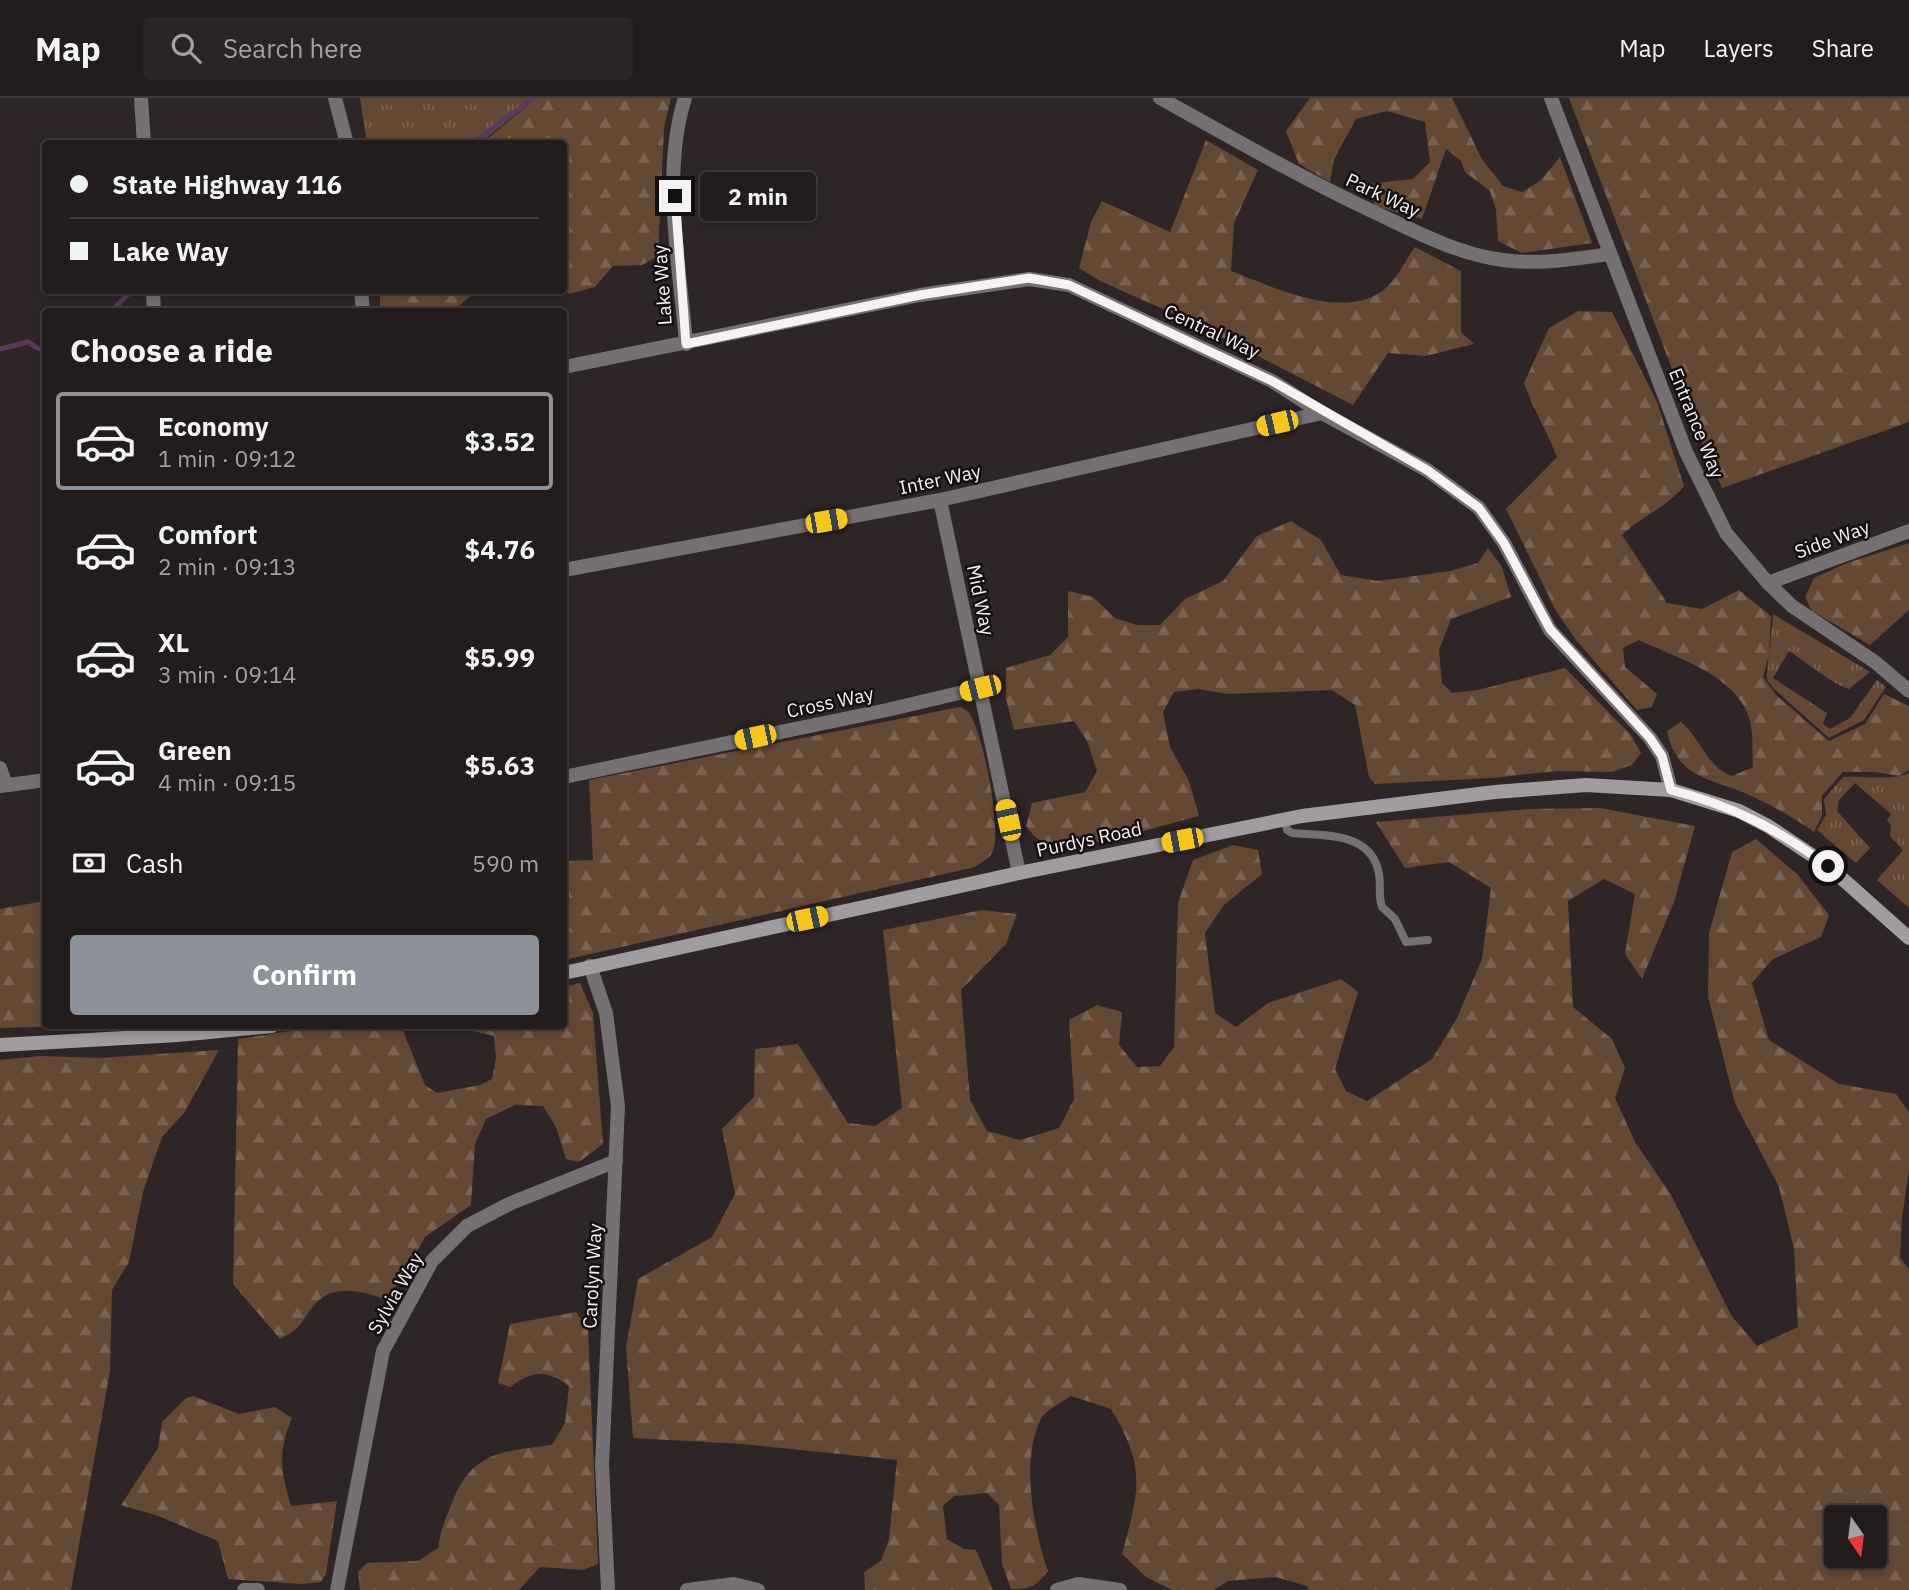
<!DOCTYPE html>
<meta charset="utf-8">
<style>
body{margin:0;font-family:"IBM Plex Sans",sans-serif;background:#2a2525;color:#f1f3f6;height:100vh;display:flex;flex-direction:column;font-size:26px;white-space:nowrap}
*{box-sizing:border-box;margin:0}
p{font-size:23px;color:#a2a1a3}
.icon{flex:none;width:38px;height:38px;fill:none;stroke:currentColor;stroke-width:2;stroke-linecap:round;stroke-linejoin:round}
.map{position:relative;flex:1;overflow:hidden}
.details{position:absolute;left:42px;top:210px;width:525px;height:721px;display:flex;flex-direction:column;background:#221c1c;border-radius:7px;box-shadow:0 4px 10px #0003,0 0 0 2px #3f3a3b}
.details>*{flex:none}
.hud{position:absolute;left:42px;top:42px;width:525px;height:154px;border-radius:7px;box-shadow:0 4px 10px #0003,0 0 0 2px #3f3a3b;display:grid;align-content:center;height:154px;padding:0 28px;background:#221c1c}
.needle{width:46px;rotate:166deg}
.fabs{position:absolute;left:1824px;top:1407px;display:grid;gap:14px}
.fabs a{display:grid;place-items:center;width:63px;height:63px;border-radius:7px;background:#221c1c;box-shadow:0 4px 10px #0003,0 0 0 2px #3f3a3b;font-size:35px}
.end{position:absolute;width:32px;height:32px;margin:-16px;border:9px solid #f7f2f2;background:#111;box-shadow:0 0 0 4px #111}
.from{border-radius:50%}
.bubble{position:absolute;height:49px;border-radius:7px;background:#221c1c;box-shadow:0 4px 10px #0003,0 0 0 2px #3f3a3b;font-size:23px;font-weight:800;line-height:49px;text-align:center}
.car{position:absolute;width:21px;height:42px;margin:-21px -10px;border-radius:9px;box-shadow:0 0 5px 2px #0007;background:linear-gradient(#f5c518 24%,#345 0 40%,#f5c518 0 76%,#345 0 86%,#f5c518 0)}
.hud b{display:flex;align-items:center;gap:24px;height:66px;font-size:26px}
.hud b+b{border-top:2px solid #3f3a3b}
.hud i{width:18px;height:18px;background:#f1f3f6}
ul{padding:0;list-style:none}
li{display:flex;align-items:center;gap:21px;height:98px;margin:0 14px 10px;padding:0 14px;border:4px solid transparent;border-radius:7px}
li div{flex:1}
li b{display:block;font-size:26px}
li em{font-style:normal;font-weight:800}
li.selected{border-color:#8c9099}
li>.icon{width:63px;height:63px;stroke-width:1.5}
h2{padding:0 28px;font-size:32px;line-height:84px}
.pay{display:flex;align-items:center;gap:18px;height:77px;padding:0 28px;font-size:26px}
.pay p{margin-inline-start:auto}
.action{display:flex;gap:14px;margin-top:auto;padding:14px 28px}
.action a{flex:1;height:80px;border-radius:7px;background:#8c9099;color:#fff;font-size:28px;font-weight:800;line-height:80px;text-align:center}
header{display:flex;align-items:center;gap:42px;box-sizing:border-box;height:98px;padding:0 35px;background:#221c1c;border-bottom:2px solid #3f3a3b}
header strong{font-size:33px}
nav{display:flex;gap:38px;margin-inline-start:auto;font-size:24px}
.search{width:490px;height:63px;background:#2a2525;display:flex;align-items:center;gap:18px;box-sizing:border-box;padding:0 24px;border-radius:7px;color:#a2a1a3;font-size:26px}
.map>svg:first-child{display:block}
.grass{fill:url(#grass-tufts)}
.forest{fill:url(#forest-firs);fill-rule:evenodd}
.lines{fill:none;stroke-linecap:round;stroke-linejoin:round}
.stream{stroke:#573a5e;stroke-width:5}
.service{stroke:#757173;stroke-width:8}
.minor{stroke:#757173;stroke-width:14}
.secondary{stroke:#a19c9f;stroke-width:14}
.route{stroke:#f7f2f2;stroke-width:9}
.labels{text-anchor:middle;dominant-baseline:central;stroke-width:5;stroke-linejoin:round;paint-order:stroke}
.street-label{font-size:19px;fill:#f7f2f2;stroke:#130f10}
</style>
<header>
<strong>Map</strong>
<div class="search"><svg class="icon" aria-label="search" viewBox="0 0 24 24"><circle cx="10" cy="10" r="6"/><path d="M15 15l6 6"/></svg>Search here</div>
<nav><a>Map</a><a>Layers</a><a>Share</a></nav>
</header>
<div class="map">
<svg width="1909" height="1492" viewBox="0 0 1909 1492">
<defs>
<pattern id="grass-tufts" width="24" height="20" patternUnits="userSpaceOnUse" patternTransform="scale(1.75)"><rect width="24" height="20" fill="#634834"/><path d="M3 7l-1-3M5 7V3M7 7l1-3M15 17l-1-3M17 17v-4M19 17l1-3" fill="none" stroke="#7a6352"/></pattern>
<pattern id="forest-firs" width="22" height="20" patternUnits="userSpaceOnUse" patternTransform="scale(1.75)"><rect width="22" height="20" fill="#634834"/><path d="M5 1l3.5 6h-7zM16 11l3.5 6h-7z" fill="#7a6352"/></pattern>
</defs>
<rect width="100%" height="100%" fill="#2d2526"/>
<g class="grass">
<path d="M360,0H536L480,45L367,46Z"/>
<path d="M1773,516L1870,574L1849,591C1833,587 1805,563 1789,553L1773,580L1827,615L1823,626L1830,631L1850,620L1877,582L1886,589L1864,622L1829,640L1774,591C1773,590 1767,582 1767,581C1766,577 1773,525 1773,516Z"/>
<path d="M1909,675V810L1877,782L1903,752L1890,738L1891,727L1887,722L1891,716L1855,685L1839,702L1837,713L1870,750L1856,765L1817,732L1826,717L1824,701L1843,679C1862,678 1894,683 1909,675Z"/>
</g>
<g class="forest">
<path d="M537,0H671L664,30L658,158L642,167L613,168L595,189L569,196L564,191V46L482,45Z"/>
<path d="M1310,0H1452L1482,61L1503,88L1522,94L1540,83L1560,59L1592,145L1522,155L1498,143L1496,112L1490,93L1465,74L1461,63L1446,51L1422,121L1375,108L1368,86L1413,81L1430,64L1425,24L1387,13L1356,21L1334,61L1330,84L1299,66L1286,33Z"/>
<path d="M1569,0H1909V324L1722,390L1688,313Z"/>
<path d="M1206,42L1258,72L1234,125L1231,173C1272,188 1347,226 1387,189C1398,179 1406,161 1415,149L1461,173V234L1474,246L1425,258L1388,255L1353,307L1190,223L1100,183L1079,170L1091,124L1102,103L1170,134Z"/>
<path d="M380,193V192L476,193L452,214L380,213Z"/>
<path d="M1578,213L1612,214L1657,304L1684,388C1666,410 1642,418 1622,437L1667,505L1702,511L1739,492L1771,518L1769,557L1763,579L1776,597L1829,643L1865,626L1884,596L1909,608V672L1899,678L1875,674H1843L1822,698V718L1814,734C1793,719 1771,707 1747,696C1709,680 1677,680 1667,633L1681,624C1701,640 1707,670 1732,678L1753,669C1752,653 1754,629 1747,614C1730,575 1674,559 1639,542L1623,550L1625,569L1657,596L1652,609L1637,612L1576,542L1556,513L1506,411L1557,359C1547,333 1533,311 1524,285L1549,230Z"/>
<path d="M1291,423L1321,442L1341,477L1378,483L1450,473L1478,465L1488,450L1502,469L1511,499L1451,521L1439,552L1442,585L1452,595L1478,592L1565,570L1631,637L1641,655L1632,667L1612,674L1557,673L1492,680L1375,686L1369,679L1355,607L1332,592L1228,596L1198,591L1174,594L1163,614L1170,649L1189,683L1199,718C1166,726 1088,751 1056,748C1042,746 1034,739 1026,728L1032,705L1085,694L1097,673L1087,643L1074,623L1014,632L1006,601V570L1050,557L1068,539V493L1093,499L1115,520L1137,527H1160L1185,501L1223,483L1257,438Z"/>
<path d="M1909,445V512L1870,547L1812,513L1805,499L1814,480L1847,465Z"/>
<path d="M960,609C963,611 967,612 969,615C983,632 1003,737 992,755C989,761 980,765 975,769L564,862V763L593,762L589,682Z"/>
<path d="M1600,710L1695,728L1674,804L1642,881L1625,856L1635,796L1604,781L1568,803L1573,909L1612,941L1625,970L1615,1000L1635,1044L1671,1097L1731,1217L1757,1248L1798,1229L1794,1151L1779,1089L1735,1005L1708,899L1709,835L1732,754L1756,741L1797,776L1829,817L1821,839L1773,861L1752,885L1769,942L1839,986L1896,996L1909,1014V1072L1902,1120L1900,1160L1909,1171V1492H1308L1307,1488L1276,1479L1228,1483L1214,1492H1172L1146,1479L1122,1456C1139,1392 1147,1371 1111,1311L1071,1298C1063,1304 1045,1312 1041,1321C1020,1361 1034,1433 1048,1473C1037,1488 1029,1492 1011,1491L1002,1466L999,1407L987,1395L954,1398L943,1408L947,1441L964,1451L976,1452L993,1492H865L864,1474L881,1463L889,1441L897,1362L742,1346L633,1340L626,1250L638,1181L712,1139L735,1096L722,1031L754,999L755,951L798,946L848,1025L875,1028L902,1010L883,832L982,812L1017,816L1006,846L961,892L970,1002L987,1033L1020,1042L1059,1030L1074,1001L1069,922L1097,907L1122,914L1119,947L1137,969L1160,968L1174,949L1178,805L1193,762L1233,747L1258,752L1262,776L1224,807L1205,835L1215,915L1236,929L1268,905L1341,881L1358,894L1335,971L1346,993L1367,1003L1432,961L1457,920L1482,861L1491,790L1449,764L1405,770L1376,724L1529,711ZM1836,1419H1874V1458H1836Z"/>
<path d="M45,803L46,928H63L0,930V811Z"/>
<path d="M580,885L593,915L603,1046L579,1064L566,1061L556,1029L543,1008L515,1007L486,1021L475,1046L471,1107L425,1139L401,1183L384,1201C364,1193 335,1186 317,1204C300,1222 305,1229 280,1241L233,1186L238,941L324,928H401L425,987L437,995L480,987L492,981L496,960L494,938L469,932L465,928H564V889Z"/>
<path d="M219,952L184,1015L162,1039L143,1094L129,1164L112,1192L110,1273L71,1492H0V962L40,958L98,960Z"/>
<path d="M576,1214L588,1231L598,1466L583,1472L540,1469L519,1492H360L358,1474L367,1465L418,1463L438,1450C440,1434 445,1422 451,1407C472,1353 500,1354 552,1347L565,1325L569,1288C546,1271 532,1273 510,1289L498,1285L510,1226Z"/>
<path d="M193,1298L239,1316L275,1309L292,1320C277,1355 281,1373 291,1408L337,1403L326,1476L321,1484L302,1486L228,1481L218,1443L158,1418L121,1407L158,1350L162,1324L186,1300Z"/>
</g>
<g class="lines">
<g class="stream">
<path d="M471,46L534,0"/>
<path d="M111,214L127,197L139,192"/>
<path d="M0,251L28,244L39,251L46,249"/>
</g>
<path class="service" d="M1285,721L1287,732L1292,735C1323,738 1372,733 1379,776C1381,787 1378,798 1382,809L1395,821L1406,844L1428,842"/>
<g class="minor">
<path d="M141,0L144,46"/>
<path d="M335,0L347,46"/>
<path d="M685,0C661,76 680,167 686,246"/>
<path d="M1160,0C1232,40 1303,81 1378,116C1418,135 1458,156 1503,162C1537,167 1575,161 1609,156"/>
<path d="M1551,0L1686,354L1726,435L1768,485L1792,508L1875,564L1909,593"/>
<path d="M153,192L154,214"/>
<path d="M361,192L363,214"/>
<path d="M564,269L920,197L1029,181L1069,187L1272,283L1322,315L1427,372L1479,410L1504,445L1550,532L1650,640L1662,658L1671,692"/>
<path d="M940,402L1019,775"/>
<path d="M564,472L940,402L1322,315"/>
<path d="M1768,485L1909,433"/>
<path d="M0,670L6,687"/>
<path d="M564,679L887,612L980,590"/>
<path d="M0,688L46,682"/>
<path d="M590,868L606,915L618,1008L602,1367L608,1492"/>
<path d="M244,1492H258"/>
<path d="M337,1492L383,1253L432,1163L467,1128L509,1106L616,1063"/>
<path d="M687,1492L734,1486L758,1492"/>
<path d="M1057,1492L1078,1486L1120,1492"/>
</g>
<g class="secondary">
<path d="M564,875L1019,775L1302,718L1495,694L1586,687L1671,692L1739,713L1768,728L1828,768L1909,840"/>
<path d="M0,947L178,937L272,928"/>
</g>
</g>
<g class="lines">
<path class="route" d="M675,98L686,246L920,197L1029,180L1069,187L1272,283L1427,372L1479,410L1504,445L1550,531L1650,640L1662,658L1671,692C1731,707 1779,732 1828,768"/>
</g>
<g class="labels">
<g class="street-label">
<text transform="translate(1383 97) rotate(25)">Park Way</text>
<text transform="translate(662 187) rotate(-94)">Lake Way</text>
<text transform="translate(1212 233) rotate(25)">Central Way</text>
<text transform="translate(1697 325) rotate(68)">Entrance Way</text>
<text transform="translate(940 381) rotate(-12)">Inter Way</text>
<text transform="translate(1832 441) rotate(-20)">Side Way</text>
<text transform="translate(981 502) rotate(78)">Mid Way</text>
<text transform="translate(830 604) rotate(-12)">Cross Way</text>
<text transform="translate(1089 741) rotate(-12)">Purdys Road</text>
<text transform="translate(592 1178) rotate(-87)">Carolyn Way</text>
<text transform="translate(395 1195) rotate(-60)">Sylvia Way</text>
</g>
</g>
</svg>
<div class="fabs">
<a><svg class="needle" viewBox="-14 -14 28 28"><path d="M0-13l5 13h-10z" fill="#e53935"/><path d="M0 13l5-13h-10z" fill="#a2a1a3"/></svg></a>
</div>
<i class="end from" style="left:1828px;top:768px"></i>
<i class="end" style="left:675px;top:98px"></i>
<div class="bubble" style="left:700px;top:74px;width:116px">2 min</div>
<i class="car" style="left:1277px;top:325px;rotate:257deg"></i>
<i class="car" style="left:826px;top:423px;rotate:80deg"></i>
<i class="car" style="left:980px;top:590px;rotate:256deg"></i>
<i class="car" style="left:755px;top:639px;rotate:258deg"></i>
<i class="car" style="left:1008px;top:722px;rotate:348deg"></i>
<i class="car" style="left:1182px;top:742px;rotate:259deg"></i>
<i class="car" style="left:807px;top:821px;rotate:78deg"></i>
<div class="hud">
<b><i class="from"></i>State Highway 116</b>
<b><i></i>Lake Way</b>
</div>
<section class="details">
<h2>Choose a ride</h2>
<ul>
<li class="selected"><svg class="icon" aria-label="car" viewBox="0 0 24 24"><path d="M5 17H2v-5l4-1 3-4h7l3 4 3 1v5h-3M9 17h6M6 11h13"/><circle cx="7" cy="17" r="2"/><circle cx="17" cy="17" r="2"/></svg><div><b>Economy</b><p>1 min · 09:12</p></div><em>$3.52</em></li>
<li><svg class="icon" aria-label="car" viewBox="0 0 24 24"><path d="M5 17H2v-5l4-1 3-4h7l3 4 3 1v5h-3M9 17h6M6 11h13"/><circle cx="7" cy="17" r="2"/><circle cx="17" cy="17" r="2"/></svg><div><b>Comfort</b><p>2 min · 09:13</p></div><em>$4.76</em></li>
<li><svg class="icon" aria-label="car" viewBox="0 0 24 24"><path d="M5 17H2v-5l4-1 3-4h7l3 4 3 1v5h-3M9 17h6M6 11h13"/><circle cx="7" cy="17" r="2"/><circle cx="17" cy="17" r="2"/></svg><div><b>XL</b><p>3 min · 09:14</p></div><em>$5.99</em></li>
<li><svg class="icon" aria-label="car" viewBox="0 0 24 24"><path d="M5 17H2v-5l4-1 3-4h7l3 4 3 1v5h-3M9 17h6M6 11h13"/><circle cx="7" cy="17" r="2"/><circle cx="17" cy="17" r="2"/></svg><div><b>Green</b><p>4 min · 09:15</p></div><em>$5.63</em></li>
</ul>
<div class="pay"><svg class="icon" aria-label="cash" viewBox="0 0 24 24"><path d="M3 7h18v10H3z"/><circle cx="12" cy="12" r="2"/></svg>Cash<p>590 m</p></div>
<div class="action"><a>Confirm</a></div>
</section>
</div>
